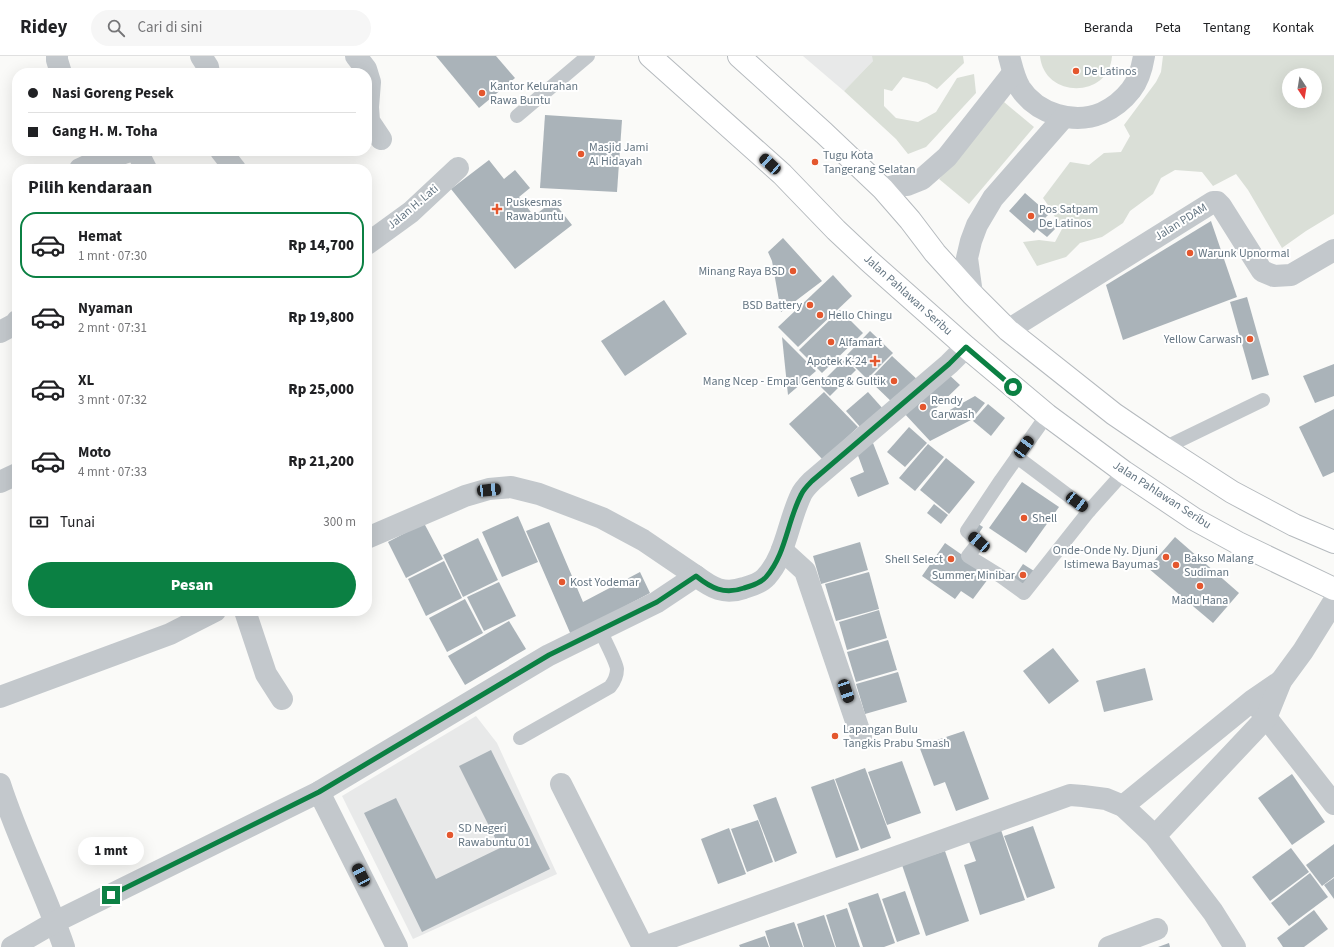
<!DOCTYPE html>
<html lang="id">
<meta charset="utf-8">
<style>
body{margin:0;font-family:"Source Sans 3",sans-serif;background:#f6f6f6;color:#202124;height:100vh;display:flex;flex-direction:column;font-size:15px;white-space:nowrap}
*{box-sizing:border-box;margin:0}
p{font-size:13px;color:#757577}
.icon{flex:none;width:22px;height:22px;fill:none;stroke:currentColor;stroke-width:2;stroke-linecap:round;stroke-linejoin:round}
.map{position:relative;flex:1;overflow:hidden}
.side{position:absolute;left:12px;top:108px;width:360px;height:452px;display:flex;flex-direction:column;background:#fff;border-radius:16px;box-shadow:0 4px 16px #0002}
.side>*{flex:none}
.banner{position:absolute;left:12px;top:12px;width:360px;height:88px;border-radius:16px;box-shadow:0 4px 16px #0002;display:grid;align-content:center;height:88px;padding:0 16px;background:#fff}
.needle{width:26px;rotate:168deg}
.buttons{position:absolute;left:1282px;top:12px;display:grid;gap:8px}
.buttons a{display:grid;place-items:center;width:40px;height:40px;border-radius:50%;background:#fff;box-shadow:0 4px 16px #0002;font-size:20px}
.end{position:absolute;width:18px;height:18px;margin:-9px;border:5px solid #0b8043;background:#fff;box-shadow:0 0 0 2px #fff}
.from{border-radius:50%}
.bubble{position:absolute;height:28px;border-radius:14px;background:#fff;box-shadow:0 4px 16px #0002;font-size:13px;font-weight:800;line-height:28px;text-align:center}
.car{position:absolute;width:12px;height:24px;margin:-12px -6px;border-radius:5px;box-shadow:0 0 3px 1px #0007;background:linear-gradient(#222 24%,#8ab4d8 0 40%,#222 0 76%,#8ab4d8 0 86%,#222 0)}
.banner b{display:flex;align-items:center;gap:14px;height:38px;font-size:15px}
.banner b+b{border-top:1px solid #e0e0e0}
.banner i{width:10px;height:10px;background:#202124}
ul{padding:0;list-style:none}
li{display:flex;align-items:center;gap:12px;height:66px;margin:0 8px 6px;padding:0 8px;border:2px solid transparent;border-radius:16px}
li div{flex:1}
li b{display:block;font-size:15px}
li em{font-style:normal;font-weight:800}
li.current{border-color:#0b8043}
li>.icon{width:36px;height:36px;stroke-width:1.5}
h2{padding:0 16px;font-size:18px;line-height:48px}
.pay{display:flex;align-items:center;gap:10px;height:44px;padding:0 16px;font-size:15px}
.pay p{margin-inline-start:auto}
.button{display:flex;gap:8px;margin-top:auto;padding:8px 16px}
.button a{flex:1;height:46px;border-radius:24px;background:#0b8043;color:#fff;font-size:16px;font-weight:800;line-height:46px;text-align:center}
header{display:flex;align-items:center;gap:24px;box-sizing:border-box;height:56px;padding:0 20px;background:#fff;border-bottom:1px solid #e0e0e0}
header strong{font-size:19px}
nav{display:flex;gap:22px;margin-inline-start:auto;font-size:14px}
.search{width:280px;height:36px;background:#f6f6f6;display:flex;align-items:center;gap:10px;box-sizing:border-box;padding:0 14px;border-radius:22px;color:#757577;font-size:15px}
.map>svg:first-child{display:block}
.built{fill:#e8e9e9}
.green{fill:#dadfd7;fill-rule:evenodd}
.building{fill:#aab3b9}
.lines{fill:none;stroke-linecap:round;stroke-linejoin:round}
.primary-casing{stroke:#b5babe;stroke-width:24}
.service{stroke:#c3c8cc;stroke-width:14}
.minor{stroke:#c3c8cc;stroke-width:22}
.primary{stroke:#fff;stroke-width:22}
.route{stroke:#0b8043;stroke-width:5}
.poi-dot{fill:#e4572e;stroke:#fff;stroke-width:1.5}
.labels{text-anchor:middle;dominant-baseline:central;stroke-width:4;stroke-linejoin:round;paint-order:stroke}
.poi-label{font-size:12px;fill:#657683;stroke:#fff;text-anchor:start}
.street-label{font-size:12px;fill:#657683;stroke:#fff}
</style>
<header>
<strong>Ridey</strong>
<div class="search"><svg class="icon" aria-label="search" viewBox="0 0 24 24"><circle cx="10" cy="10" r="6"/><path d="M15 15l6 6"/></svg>Cari di sini</div>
<nav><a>Beranda</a><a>Peta</a><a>Tentang</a><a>Kontak</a></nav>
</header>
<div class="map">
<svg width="1334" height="891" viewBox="0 0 1334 891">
<rect width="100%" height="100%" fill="#fafaf8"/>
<g class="built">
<path d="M803,0H878L844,35Z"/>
<path d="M476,660L497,687L557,818L413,883L342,740Z"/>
</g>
<g class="green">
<path d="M872,0H963L964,7L937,33L927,27L903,21L892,35L884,33V50L896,62L918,66L936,56L957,22L974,18L976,37L926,91L908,98L896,83L844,35L873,5Z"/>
<path d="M1040,0H1112C1109,43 1044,43 1040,0Z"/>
<path d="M1163,0H1334V158L1306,175L1282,192L1248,134L1236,118L1213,130L1202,116L1175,114L1161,122L1153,138L1130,155L1123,167L1102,181L1080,187L1066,201L1037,210L1023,186L1039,184L1055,186L1062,173C1055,162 1050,151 1043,142L1070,106L1089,109L1104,97L1121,96L1130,80L1124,69L1156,26L1161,16ZM1289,19H1315V45H1289Z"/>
<path d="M1004,46L1034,71L969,148L939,123Z"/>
</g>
<g class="building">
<path d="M436,0H496L515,22L479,52Z"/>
<path d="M545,59L622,64L617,136L540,132Z"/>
<path d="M489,104L504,123L515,114L530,132L519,141L534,160L553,145L572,169L515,213L451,133Z"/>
<path d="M1025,137L1049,158L1045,162L1056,172L1047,181L1037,173L1034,177L1009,155Z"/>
<path d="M1211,165L1237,241L1123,284L1106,229Z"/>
<path d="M783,182L822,225L781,256L772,205L768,196Z"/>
<path d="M833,219L852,240L798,291L778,271Z"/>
<path d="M1247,241L1269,319L1252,324L1230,246Z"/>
<path d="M664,244L687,278L625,320L601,285Z"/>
<path d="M840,254L863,277L822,317L799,294Z"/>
<path d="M870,275L893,297L867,323L845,301Z"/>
<path d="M782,281L816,315L788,339Z"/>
<path d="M892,300L920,326L896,350L869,324Z"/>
<path d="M845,303L856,314L830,340L819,329Z"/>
<path d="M1334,308V340L1315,347L1303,320Z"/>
<path d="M946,316L960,329L934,354L939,360L975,340L985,347L971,364L930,385L903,356Z"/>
<path d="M824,336L858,371L823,404L789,368Z"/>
<path d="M868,336L884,354L862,373L846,355Z"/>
<path d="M988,348L1005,362L991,380L973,365Z"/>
<path d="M1334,353V416L1323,421L1299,371Z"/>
<path d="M909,371L927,387L905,411L887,396Z"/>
<path d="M873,387L889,428L858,441L850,422L864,416L856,394Z"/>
<path d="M928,388L944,401L915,435L899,422Z"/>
<path d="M946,402L975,426L949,458L920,434Z"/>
<path d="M1022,426L1059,451L1026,497L989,472Z"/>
<path d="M934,448L948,459L941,468L927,457Z"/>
<path d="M518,460L538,506L502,521L482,476Z"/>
<path d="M549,466L583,546L640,516L650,537L571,579L526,475Z"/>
<path d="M975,466L983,471L977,480Z"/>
<path d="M424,467L443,503L406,522L388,486Z"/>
<path d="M1175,481L1239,537L1213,567L1148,512Z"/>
<path d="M478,482L498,524L463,541L443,499Z"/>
<path d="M860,486L868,514L821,528L813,500Z"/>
<path d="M945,487L991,519L973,543L961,535L955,543L922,520Z"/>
<path d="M444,505L462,542L426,560L408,523Z"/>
<path d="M1023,508L1034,515L1025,529L1013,523Z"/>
<path d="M869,516L879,553L836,565L825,528Z"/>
<path d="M499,526L516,560L484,575L467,541Z"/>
<path d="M465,543L483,577L447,596L429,562Z"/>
<path d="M879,554L887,582L847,594L839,566Z"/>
<path d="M509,565L526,593L465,629L448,600Z"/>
<path d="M888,584L897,614L856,626L847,596Z"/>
<path d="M1053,592L1079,625L1049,648L1023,615Z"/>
<path d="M1145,612L1153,644L1104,656L1096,625Z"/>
<path d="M898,616L907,646L865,658L856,628Z"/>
<path d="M964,675L989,743L956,755L945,726L934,730L919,690Z"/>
<path d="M491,694L550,813L422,876L364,757L396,742L436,823L500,792L459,710Z"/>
<path d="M902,705L921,757L887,769L868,716Z"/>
<path d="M865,712L891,782L861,793L835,723Z"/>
<path d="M1292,718L1325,766L1292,789L1258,742Z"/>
<path d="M834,723L859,794L836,802L811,731Z"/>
<path d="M776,741L797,797L775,806L753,749Z"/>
<path d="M758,764L773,806L747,816L731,773Z"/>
<path d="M1033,770L1055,832L1027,842L1004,780Z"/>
<path d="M1000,771L1025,844L980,859L964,809L976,805L968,783Z"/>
<path d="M729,772L746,818L718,828L701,783Z"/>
<path d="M1334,788V821L1322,830L1306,809Z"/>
<path d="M1291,792L1309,816L1270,845L1252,821Z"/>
<path d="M945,795L969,865L926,880L902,809Z"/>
<path d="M1310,817L1328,841L1289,870L1271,847Z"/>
<path d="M1334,822V843L1324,829Z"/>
<path d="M905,835L920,878L897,886L882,843Z"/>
<path d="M878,837L895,887L884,891H863L848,847Z"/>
<path d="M847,852L860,891H836L826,859Z"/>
<path d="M1314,854L1328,873L1304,891H1283L1277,882Z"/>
<path d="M824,859L835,891H804L797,868Z"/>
<path d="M794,866L803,891H770L765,875Z"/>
<path d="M765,880L769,891H740L739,889Z"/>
<path d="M1169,887L1170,891H1158Z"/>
</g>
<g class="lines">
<defs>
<g id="primary">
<path d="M650,0L782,118L836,174L869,205L966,291L1047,359L1124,416L1194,463L1238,487L1334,533"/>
<path d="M739,0L824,77L883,133L910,164L935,197L972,238L1008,274L1114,358L1164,392L1232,436L1294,469L1334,486"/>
</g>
</defs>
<use href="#primary" class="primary-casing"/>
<g class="service">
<path d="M517,60L588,0"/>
<path d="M1047,359L1001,424L967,475L979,486L968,500L1002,521L1024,537L1089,455L1124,416"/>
<path d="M1164,392L1263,344"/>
<path d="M1017,401L1089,455"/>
<path d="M520,682L610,631C614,626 617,620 617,613C616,605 604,583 600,574"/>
</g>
<g class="minor">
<path d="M57,0V4L61,17"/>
<path d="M201,0L208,11L209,17"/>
<path d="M356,0L366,13L370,26L368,51L369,65L381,83"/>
<path d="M1009,0C1012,11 1014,22 1020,32C1037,58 1074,69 1102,57C1113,52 1124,43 1131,34C1139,24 1142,12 1144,0"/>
<path d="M137,95L146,113"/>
<path d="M221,95L235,113"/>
<path d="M80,113L93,107L130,95"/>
<path d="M883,133L898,129H907L922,123L947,101L1013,17"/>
<path d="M367,188L411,156L458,112"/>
<path d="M972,238L967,202L971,185L977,169L993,142L1064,61"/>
<path d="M1008,274L1213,146H1217L1221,150L1262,215L1274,220L1291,219L1334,194"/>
<path d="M0,276L15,268L17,265"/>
<path d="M0,426L17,418"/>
<path d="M367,482L465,440L489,433L511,431L539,438L602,462L643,484L696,520"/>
<path d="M782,494L805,515L861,680"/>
<path d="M245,555L266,618L282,643"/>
<path d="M0,641L170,578L215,555"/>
<path d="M1258,651L1334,748"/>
<path d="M0,728C18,784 45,836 64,891"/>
<path d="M561,728L643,891"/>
<path d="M319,736L397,891"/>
<path d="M1123,750L1253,644L1281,625"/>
<path d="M1155,780L1266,662L1281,625L1303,595L1334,545"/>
<path d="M12,891L55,866L319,736L549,599L657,546L696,520C712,532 724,539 744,532C751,530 761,527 766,521C786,499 788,466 801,439C803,434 808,429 812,425L949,308L966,291"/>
<path d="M644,891L1070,739L1083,740L1106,743L1123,750L1155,780L1213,856L1235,891"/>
<path d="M1109,891L1157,873"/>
</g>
<use href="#primary" class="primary"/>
</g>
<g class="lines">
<path class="route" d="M111,839L319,736L549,599L657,546L696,520C711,532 724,539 744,532C751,530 761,527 766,521C786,498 787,466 801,439C803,434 808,429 812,425L949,308L966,291L1013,331"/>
</g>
<g class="poi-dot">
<circle cx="1076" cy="15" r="4"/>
<circle cx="482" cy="37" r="4"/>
<circle cx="581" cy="98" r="4"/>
<circle cx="815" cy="106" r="4"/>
<path d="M495 147h4v4h4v4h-4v4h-4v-4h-4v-4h4z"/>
<circle cx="1031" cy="160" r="4"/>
<circle cx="1190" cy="197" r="4"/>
<circle cx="793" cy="215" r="4"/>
<circle cx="810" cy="249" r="4"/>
<circle cx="820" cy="259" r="4"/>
<circle cx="1250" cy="283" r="4"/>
<circle cx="831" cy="286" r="4"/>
<path d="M873 299h4v4h4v4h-4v4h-4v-4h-4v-4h4z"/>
<circle cx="894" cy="325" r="4"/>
<circle cx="923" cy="351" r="4"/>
<circle cx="1024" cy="462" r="4"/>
<circle cx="1166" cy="501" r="4"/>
<circle cx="951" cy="503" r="4"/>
<circle cx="1176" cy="509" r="4"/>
<circle cx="1023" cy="519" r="4"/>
<circle cx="562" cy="526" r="4"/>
<circle cx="1200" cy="530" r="4"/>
<circle cx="835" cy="680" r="4"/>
<circle cx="450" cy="779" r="4"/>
</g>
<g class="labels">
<g class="poi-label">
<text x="1084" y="15">De Latinos</text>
<text x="490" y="30">Kantor Kelurahan<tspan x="490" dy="14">Rawa Buntu</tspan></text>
<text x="589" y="91">Masjid Jami<tspan x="589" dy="14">Al Hidayah</tspan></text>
<text x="823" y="99">Tugu Kota<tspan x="823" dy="14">Tangerang Selatan</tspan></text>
<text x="506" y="146">Puskesmas<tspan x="506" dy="14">Rawabuntu</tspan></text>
<text x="1039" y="153">Pos Satpam<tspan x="1039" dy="14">De Latinos</tspan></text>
<text x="1198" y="197">Warunk Upnormal</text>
<text x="785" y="215" text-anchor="end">Minang Raya BSD</text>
<text x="802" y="249" text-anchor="end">BSD Battery</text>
<text x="828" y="259">Hello Chingu</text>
<text x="1242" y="283" text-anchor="end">Yellow Carwash</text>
<text x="839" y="286">Alfamart</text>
<text x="867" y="305" text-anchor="end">Apotek K-24</text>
<text x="886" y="325" text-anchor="end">Mang Ncep - Empal Gentong &amp; Gultik</text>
<text x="931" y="344">Rendy<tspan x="931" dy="14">Carwash</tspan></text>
<text x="1032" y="462">Shell</text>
<text x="1158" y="494" text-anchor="end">Onde-Onde Ny. Djuni<tspan x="1158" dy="14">Istimewa Bayumas</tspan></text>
<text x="1184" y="502">Bakso Malang<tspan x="1184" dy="14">Sudiman</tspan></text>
<text x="943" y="503" text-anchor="end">Shell Select</text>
<text x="1015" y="519" text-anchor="end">Summer Minibar</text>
<text x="570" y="526">Kost Yodemar</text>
<text x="1200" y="544" text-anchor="middle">Madu Hana</text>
<text x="843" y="673">Lapangan Bulu<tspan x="843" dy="14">Tangkis Prabu Smash</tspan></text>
<text x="458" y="772">SD Negeri<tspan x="458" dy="14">Rawabuntu 01</tspan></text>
</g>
<g class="street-label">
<text transform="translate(413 151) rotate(-40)">Jalan H. Lati</text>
<text transform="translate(1181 166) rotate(-32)">Jalan PDAM</text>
<text transform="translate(908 239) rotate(42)">Jalan Pahlawan Seribu</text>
<text transform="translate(1162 439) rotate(33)">Jalan Pahlawan Seribu</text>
</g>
</g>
</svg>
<div class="buttons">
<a><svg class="needle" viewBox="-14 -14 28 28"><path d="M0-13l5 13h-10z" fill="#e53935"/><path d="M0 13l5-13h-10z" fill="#757577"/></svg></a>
</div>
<i class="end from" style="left:1013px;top:331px"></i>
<i class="end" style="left:111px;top:839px"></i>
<div class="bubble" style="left:78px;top:781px;width:66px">1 mnt</div>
<i class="car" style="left:770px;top:108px;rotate:312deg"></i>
<i class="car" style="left:1024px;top:391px;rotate:36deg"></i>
<i class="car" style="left:489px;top:434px;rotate:84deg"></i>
<i class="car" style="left:1077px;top:446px;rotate:127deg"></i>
<i class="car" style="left:979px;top:486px;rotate:311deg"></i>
<i class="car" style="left:846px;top:635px;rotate:161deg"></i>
<i class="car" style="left:361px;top:819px;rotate:333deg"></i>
<div class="banner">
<b><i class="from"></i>Nasi Goreng Pesek</b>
<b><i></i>Gang H. M. Toha</b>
</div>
<section class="side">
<h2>Pilih kendaraan</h2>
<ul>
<li class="current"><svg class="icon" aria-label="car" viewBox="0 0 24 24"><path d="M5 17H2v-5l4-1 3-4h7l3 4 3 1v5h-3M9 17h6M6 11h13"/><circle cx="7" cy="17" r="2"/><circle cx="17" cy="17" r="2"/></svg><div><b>Hemat</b><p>1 mnt · 07:30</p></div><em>Rp 14,700</em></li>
<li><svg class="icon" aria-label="car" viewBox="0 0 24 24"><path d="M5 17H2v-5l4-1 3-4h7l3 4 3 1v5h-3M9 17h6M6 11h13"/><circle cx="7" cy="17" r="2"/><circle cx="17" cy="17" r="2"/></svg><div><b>Nyaman</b><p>2 mnt · 07:31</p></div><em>Rp 19,800</em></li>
<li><svg class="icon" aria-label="car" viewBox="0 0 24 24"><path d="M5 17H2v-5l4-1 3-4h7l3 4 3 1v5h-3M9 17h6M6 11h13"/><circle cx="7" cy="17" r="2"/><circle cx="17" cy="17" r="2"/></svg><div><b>XL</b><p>3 mnt · 07:32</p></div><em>Rp 25,000</em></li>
<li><svg class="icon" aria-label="car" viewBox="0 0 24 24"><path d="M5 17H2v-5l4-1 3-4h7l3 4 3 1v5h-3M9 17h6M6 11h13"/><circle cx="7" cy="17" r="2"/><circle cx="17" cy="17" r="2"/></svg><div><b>Moto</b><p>4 mnt · 07:33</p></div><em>Rp 21,200</em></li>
</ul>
<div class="pay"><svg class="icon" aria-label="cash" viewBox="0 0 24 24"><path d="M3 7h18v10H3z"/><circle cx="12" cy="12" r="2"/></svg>Tunai<p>300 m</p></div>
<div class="button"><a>Pesan</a></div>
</section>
</div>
